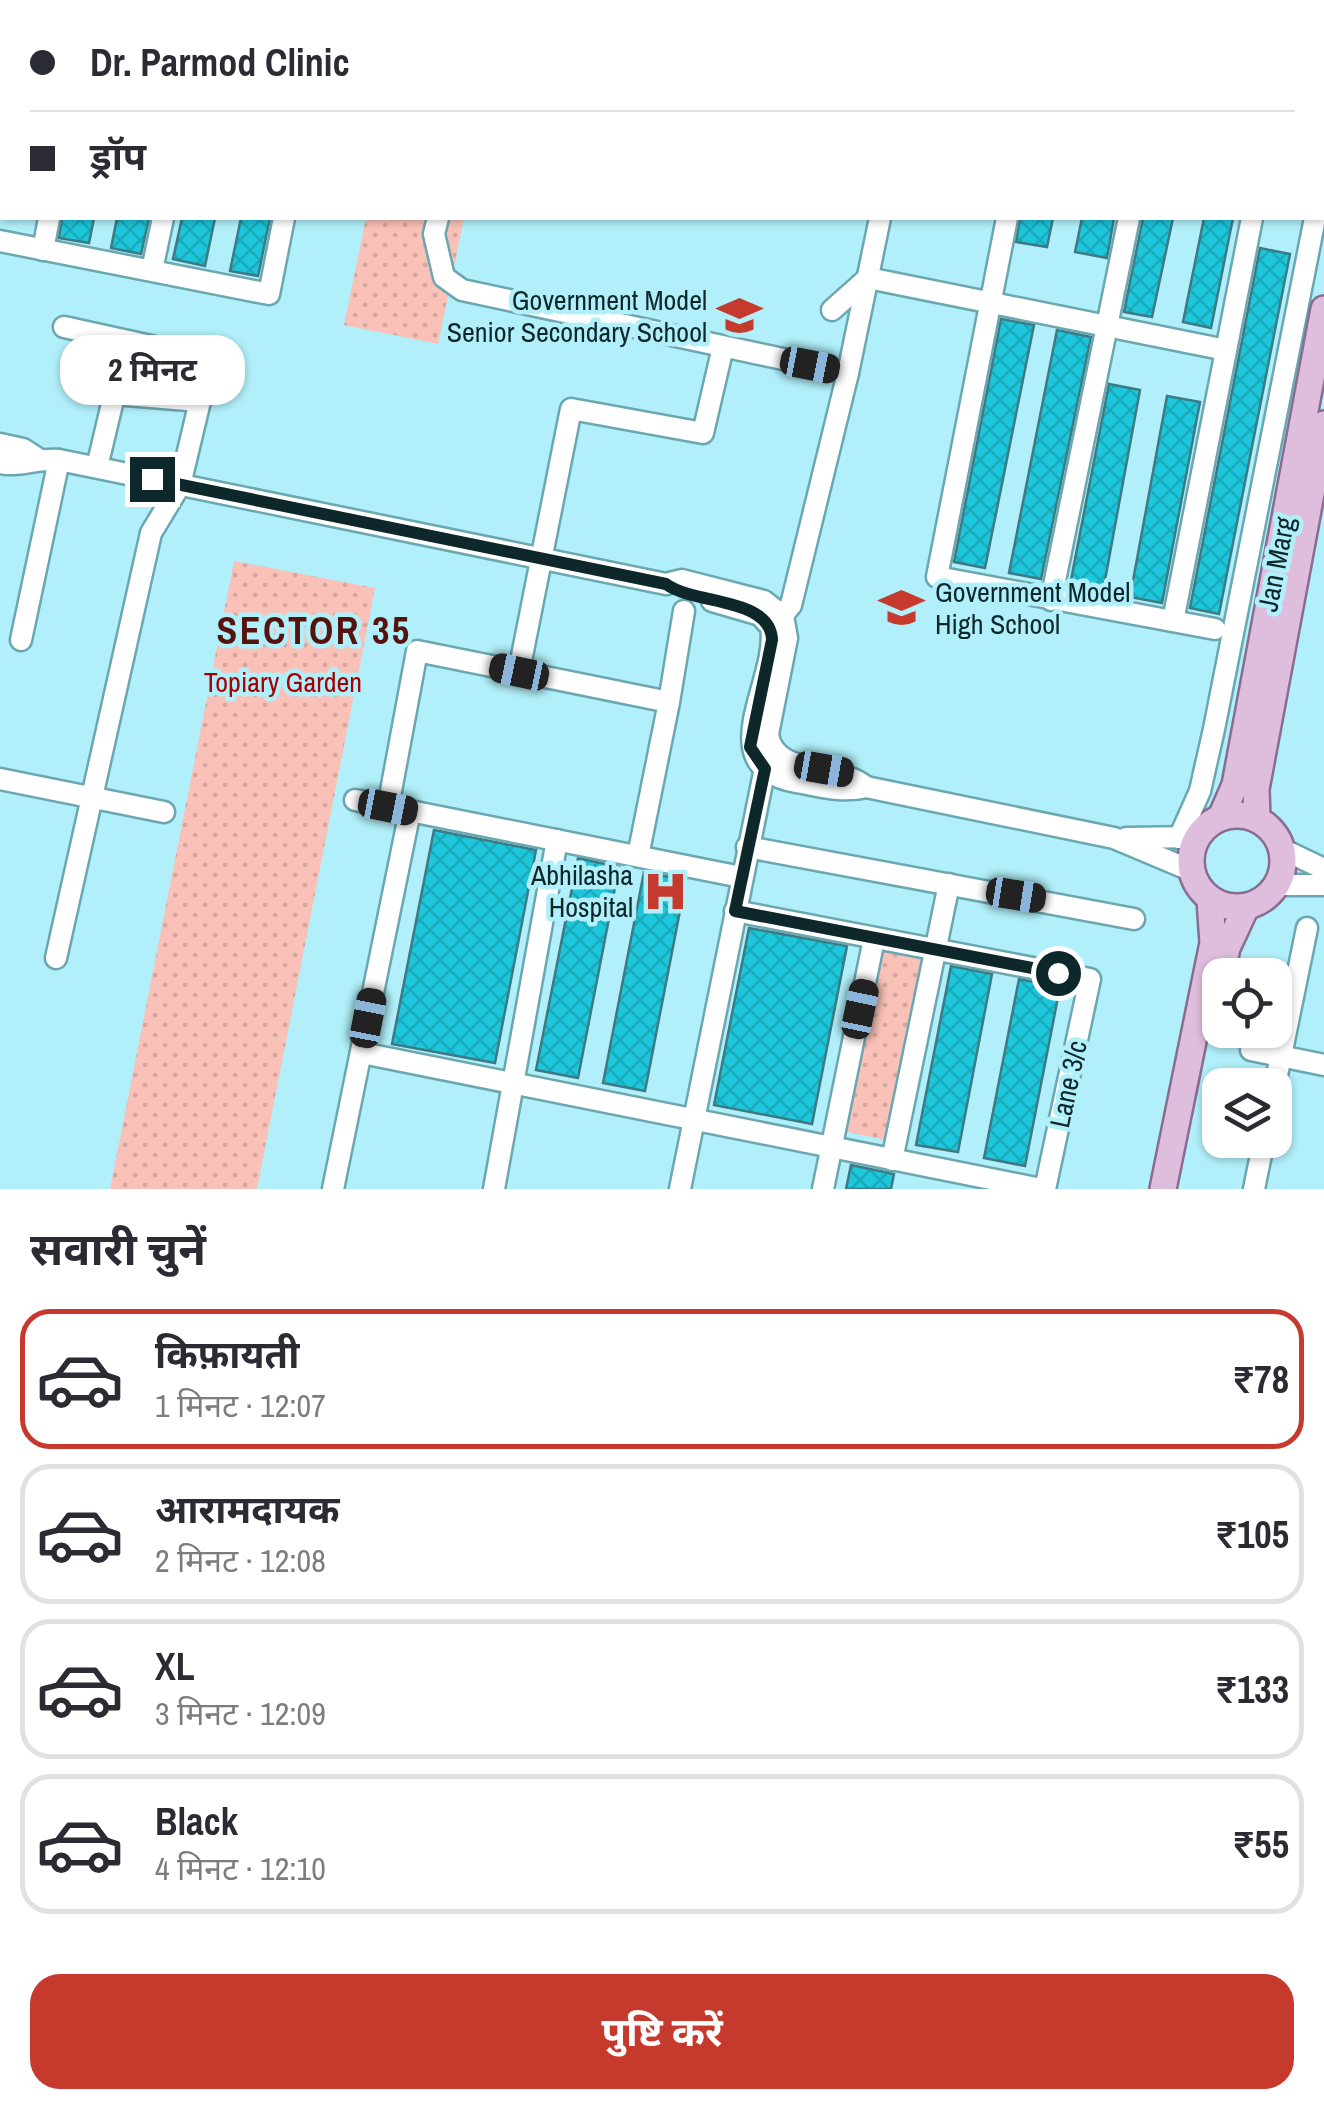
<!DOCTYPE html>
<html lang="hi">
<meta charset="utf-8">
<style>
body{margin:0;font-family:"Archivo Narrow","Noto Sans Devanagari",sans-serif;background:#f2f2f3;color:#2b2b33;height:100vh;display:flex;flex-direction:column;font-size:38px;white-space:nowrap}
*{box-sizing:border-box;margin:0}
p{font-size:32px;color:#7c7c81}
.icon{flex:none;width:55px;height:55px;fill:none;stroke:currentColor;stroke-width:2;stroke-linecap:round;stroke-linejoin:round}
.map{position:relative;height:1189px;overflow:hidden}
.panel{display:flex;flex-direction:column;background:#fff;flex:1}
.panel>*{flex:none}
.hud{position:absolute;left:0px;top:0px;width:1325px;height:220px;box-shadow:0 2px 8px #0004;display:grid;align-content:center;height:220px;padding:0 30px;background:#fff}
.tools{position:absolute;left:1202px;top:958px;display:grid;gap:20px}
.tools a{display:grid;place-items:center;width:90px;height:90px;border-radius:20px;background:#fff;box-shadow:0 2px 8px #0004;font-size:50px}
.end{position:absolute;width:45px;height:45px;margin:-22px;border:12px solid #0d272b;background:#fff;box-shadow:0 0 0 5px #fff}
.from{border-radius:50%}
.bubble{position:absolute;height:70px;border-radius:30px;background:#fff;box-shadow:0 2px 8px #0004;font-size:32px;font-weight:700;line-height:70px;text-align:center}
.car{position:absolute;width:30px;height:60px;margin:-30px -15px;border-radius:12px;box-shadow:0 0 8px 2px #0007;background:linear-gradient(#222 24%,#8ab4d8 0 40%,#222 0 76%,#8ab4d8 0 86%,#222 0)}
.hud b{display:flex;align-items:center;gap:35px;height:95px;font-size:38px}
.hud b+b{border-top:2px solid #e1e1e2}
.hud i{width:25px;height:25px;background:#2b2b33}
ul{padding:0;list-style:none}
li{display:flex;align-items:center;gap:30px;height:140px;margin:0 20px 15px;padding:0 10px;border:5px solid #e1e1e2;border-radius:30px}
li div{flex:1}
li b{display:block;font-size:38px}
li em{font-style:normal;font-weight:700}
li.selected{border-color:#c6392d}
li>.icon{width:90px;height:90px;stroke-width:1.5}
h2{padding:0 30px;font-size:45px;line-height:120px}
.action{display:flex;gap:20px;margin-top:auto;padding:20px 30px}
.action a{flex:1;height:115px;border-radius:30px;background:#c6392d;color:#fff;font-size:40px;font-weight:700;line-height:115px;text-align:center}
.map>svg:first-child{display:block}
.park{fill:url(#park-dots)}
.building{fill:url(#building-cross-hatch);stroke:#3d7a83;stroke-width:2.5}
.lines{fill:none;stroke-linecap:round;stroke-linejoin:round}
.minor-casing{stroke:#6ba7b1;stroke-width:25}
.major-casing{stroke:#886d90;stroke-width:30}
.minor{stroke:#fff;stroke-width:20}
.major{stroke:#dfbedd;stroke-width:25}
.route{stroke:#0d272b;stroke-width:12}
.labels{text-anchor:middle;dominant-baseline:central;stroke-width:9;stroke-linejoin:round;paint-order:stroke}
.poi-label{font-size:28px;fill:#0d272b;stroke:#b1f0fa;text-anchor:end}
.street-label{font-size:28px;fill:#0d272b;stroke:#b1f0fa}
.park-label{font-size:28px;fill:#a80002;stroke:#b1f0fa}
.district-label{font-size:38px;font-weight:bold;letter-spacing:2.5px;fill:#56120d;stroke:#b1f0fa}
</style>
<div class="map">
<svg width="1324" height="1189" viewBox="0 0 1324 1189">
<defs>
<pattern id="park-dots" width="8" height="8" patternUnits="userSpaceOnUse" patternTransform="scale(2.5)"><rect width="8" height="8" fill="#f9c1b8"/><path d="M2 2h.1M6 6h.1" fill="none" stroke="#d4a69e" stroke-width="1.8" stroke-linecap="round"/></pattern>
<pattern id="building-cross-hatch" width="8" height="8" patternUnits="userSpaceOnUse" patternTransform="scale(2.5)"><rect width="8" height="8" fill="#1dc6db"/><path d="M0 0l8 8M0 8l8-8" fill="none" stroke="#19aabc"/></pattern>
</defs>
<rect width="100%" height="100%" fill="#b1f0fa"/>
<g class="park">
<path d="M366,218H464L438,344L344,325Z"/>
<path d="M234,561L375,588L257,1189H110Z"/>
<path d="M881,951L924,959L886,1140L843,1131Z"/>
</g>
<g class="building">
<path d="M62,218H94L89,243L59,238Z"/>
<path d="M117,218H149L141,254L111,248Z"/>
<path d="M182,218H215L205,266L173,259Z"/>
<path d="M241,218H270L258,276L230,271Z"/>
<path d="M1020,218H1053L1047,247L1016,242Z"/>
<path d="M1082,218H1114L1107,258L1075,252Z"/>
<path d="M1143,218H1173L1152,317L1124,312Z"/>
<path d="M1204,218H1233L1211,328L1183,322Z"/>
<path d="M1260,248L1290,254L1219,614L1190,608Z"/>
<path d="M1001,319L1034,325L985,568L954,562Z"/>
<path d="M1057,330L1091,337L1041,579L1009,573Z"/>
<path d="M1109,384L1140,390L1103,591L1070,585Z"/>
<path d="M1167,396L1200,402L1162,603L1130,597Z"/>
<path d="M434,830L536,850L495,1063L392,1044Z"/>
<path d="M578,858L619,867L578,1078L536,1070Z"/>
<path d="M644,872L686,880L645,1091L603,1083Z"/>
<path d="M749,928L847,946L812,1124L714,1105Z"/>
<path d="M951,966L992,974L958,1152L916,1145Z"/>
<path d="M1019,979L1060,987L1025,1166L984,1158Z"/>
<path d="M851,1165L894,1174L891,1189H846Z"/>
</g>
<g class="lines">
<defs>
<g id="minor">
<path d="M86,0L100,2"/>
<path d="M208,2V0"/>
<path d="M327,2V0"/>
<path d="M484,2V0"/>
<path d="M550,2L551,0"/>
<path d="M686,2L688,0"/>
<path d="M924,2V0"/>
<path d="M1050,2L1051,0"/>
<path d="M1169,2L1170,0"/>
<path d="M1293,2L1294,0"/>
<path d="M1322,179L1324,171"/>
<path d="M438,218L434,234L444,277L462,290L848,373"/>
<path d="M1007,218L937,577L1215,629"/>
<path d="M0,241L269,294L284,218"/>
<path d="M43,250L49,218"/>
<path d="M152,270L163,218"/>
<path d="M832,310L868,278L1226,350"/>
<path d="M114,394L200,401"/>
<path d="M0,444L23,449L37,458"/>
<path d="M0,463C21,467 38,458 59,460L666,584L682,580L764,601L783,616L787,638L768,734C773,777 839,763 866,787"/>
<path d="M97,467L127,341"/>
<path d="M1051,600L1129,218"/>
<path d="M712,601L760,615L771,627C780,680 709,766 796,782C820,786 842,793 866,787L1114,838L1190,870"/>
<path d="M1173,621L1252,218"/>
<path d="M776,624L791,605L848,373L880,218"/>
<path d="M21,640L59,460"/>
<path d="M519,671L571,409L703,433L723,347"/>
<path d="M669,702L684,611"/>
<path d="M0,779L164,812"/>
<path d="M355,800L741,877"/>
<path d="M388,807L417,651L669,702L638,856"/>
<path d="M1126,838L1196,837"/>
<path d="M1179,838L1200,791L1214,729L1315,218"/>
<path d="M747,847L1134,919"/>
<path d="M1282,849L1324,869"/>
<path d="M1277,885H1324"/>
<path d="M735,911L1090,979L1045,1189"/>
<path d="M56,958L151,533L180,485L210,359L64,327"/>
<path d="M1251,1050L1324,1065"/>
<path d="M362,1053L1041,1189"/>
<path d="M1275,1085L1307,928"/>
<path d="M892,1160L949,884"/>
<path d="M333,1189L410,811"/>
<path d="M494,1189L557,840"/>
<path d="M680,1189L767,758"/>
<path d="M823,1189L874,939"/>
<path d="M1254,1189L1264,1140"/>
</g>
<g id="major">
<circle cx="1237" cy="861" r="46"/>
<path d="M1221,817L1235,785L1324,309"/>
<path d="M1257,819L1256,789L1324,424"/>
<path d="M1222,972L1227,948L1246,907"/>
<path d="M1163,1189L1213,943L1210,900"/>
</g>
</defs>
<use href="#minor" class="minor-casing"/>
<use href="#major" class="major-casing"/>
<use href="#minor" class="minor"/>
<use href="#major" class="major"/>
</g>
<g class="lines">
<path class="route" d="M152,479L666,584C694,605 771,597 772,640L750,747L765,769L735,911L1058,973"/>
</g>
<defs>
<symbol id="school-bare" viewBox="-9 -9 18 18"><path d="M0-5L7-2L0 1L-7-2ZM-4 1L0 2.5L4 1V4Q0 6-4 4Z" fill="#c6392d" stroke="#b1f0fa" stroke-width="2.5" paint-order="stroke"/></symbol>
<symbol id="hospital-bare" viewBox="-9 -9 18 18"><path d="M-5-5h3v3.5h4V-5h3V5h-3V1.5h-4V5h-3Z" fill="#c6392d" stroke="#b1f0fa" stroke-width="2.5" paint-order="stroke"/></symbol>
</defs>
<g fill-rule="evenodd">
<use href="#school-bare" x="708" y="284" width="63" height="63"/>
<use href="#school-bare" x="870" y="576" width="63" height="63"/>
<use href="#hospital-bare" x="634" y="860" width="63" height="63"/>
</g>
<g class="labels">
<g class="poi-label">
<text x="707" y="300">Government Model<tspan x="707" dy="32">Senior Secondary School</tspan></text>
<text x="935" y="592" text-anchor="start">Government Model<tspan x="935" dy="32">High School</tspan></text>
<text x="633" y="875">Abhilasha<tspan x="633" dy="32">Hospital</tspan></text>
</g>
<g class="street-label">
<text transform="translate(1276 564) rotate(-79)">Jan Marg</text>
<text transform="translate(1068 1084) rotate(-78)">Lane 3/c</text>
</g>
<g class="park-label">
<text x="283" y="682">Topiary Garden</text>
</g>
<g class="district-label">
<text x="314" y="630">SECTOR 35</text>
</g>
</g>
</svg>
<div class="tools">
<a><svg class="icon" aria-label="locate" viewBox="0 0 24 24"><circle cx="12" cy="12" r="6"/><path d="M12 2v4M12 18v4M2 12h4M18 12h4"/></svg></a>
<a><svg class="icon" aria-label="layers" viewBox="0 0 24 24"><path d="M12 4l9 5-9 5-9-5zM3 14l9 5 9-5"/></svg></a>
</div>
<i class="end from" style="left:1058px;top:973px"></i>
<i class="end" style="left:152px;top:479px"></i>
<div class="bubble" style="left:60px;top:335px;width:185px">2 मिनट</div>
<i class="car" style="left:810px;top:365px;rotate:101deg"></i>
<i class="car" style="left:519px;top:672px;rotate:282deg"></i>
<i class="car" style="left:824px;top:769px;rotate:100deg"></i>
<i class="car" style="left:388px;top:807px;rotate:101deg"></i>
<i class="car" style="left:1016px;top:895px;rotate:99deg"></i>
<i class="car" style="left:860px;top:1009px;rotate:12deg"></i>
<i class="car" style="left:368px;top:1018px;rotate:11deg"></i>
<div class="hud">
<b><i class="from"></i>Dr. Parmod Clinic</b>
<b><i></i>ड्रॉप</b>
</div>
</div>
<section class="panel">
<h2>सवारी चुनें</h2>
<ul>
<li class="selected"><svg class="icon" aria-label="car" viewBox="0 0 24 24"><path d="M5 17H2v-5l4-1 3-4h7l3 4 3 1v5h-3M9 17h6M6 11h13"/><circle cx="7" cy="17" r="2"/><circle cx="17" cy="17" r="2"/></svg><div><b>किफ़ायती</b><p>1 मिनट · 12:07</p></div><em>₹78</em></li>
<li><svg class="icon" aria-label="car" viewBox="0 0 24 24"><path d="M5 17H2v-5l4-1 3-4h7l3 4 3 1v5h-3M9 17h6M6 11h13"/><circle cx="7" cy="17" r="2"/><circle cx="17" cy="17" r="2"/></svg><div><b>आरामदायक</b><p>2 मिनट · 12:08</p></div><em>₹105</em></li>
<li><svg class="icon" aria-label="car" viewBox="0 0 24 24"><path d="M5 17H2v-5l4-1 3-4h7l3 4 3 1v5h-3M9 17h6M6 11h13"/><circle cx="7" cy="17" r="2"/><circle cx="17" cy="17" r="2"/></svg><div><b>XL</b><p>3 मिनट · 12:09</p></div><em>₹133</em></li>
<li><svg class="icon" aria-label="car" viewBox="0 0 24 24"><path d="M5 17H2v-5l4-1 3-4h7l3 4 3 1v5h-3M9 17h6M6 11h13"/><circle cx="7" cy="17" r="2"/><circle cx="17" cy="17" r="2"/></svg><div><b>Black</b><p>4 मिनट · 12:10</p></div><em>₹55</em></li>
</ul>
<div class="action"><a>पुष्टि करें</a></div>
</section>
